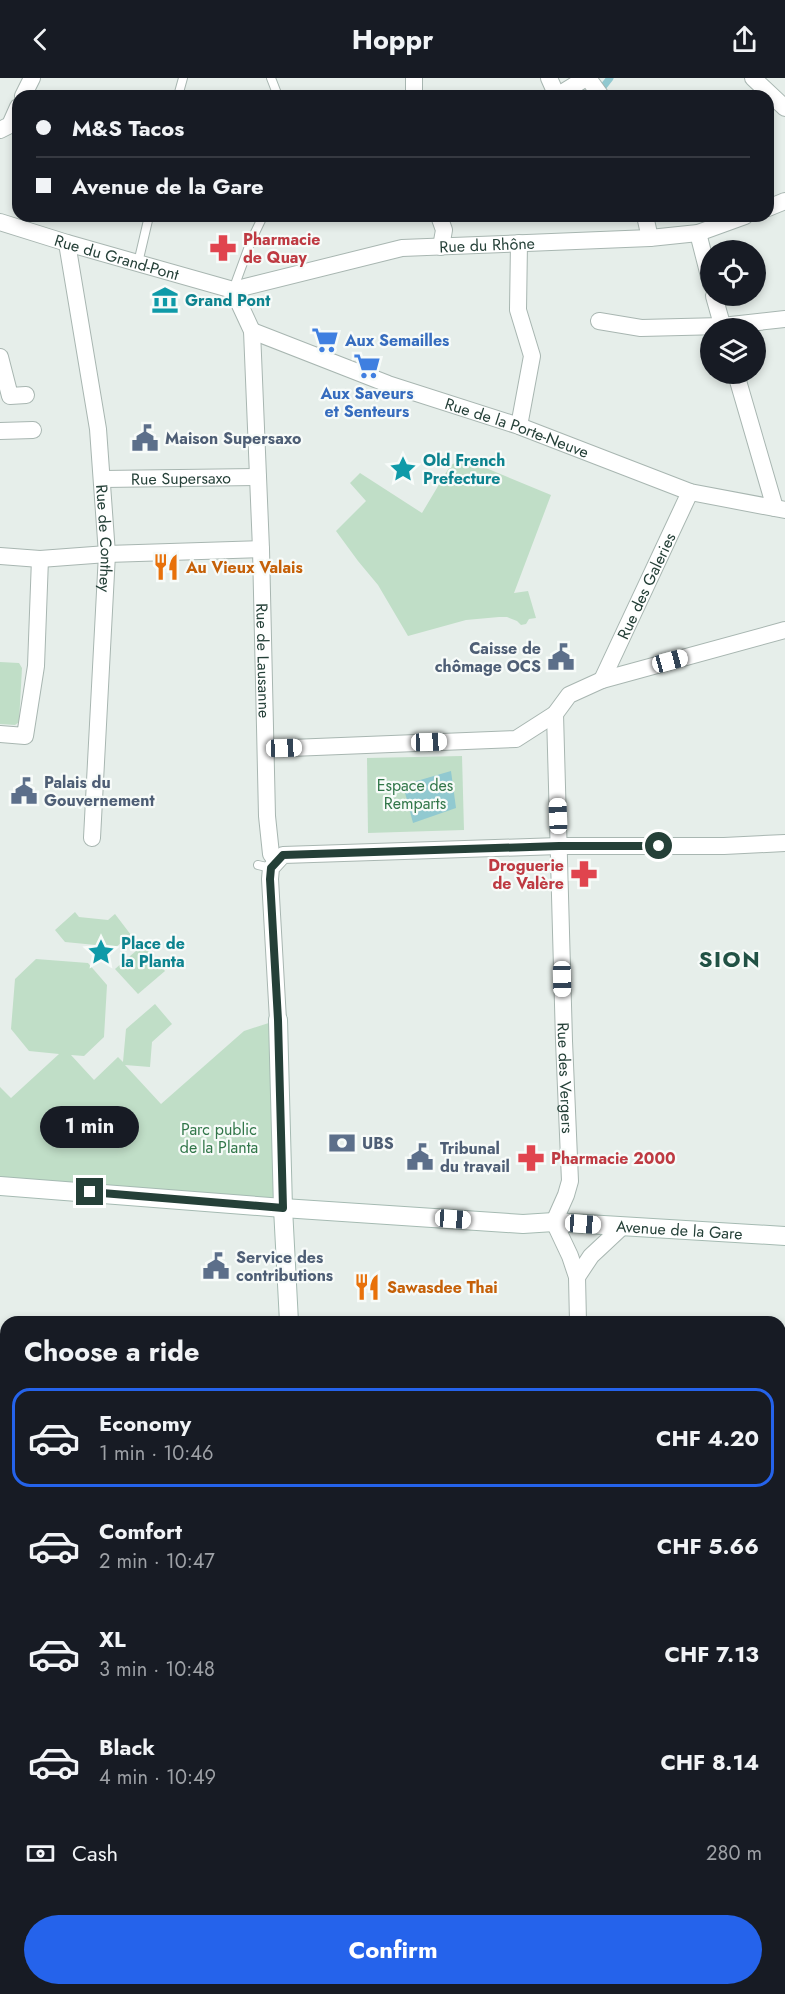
<!DOCTYPE html>
<meta charset="utf-8">
<style>
body{margin:0;font-family:Jost,sans-serif;background:#242831;color:#f1f3f6;height:100vh;display:flex;flex-direction:column;font-size:22px;white-space:nowrap}
*{box-sizing:border-box;margin:0}
p{font-size:20px;color:#9ea1a6}
.icon{flex:none;width:33px;height:33px;fill:none;stroke:currentColor;stroke-width:2;stroke-linecap:round;stroke-linejoin:round}
.map{position:relative;flex:1;overflow:hidden}
.side{position:absolute;left:0px;top:1238px;width:786px;height:680px;display:flex;flex-direction:column;background:#171b24;border-radius:18px 18px 0 0;box-shadow:0 3px 9px #0003}
.side>*{flex:none}
.guide{position:absolute;left:12px;top:12px;width:762px;height:132px;border-radius:18px;box-shadow:0 3px 9px #0003;display:grid;align-content:center;height:132px;padding:0 24px;background:#171b24}
.controls{position:absolute;left:700px;top:162px;display:grid;gap:12px}
.controls a{display:grid;place-items:center;width:66px;height:66px;border-radius:50%;background:#171b24;box-shadow:0 3px 9px #0003;font-size:30px}
.end{position:absolute;width:27px;height:27px;margin:-14px;border:8px solid #254038;background:#fff;box-shadow:0 0 0 3px #fff}
.from{border-radius:50%}
.bubble{position:absolute;height:42px;border-radius:21px;background:#171b24;box-shadow:0 3px 9px #0003;font-size:20px;font-weight:700;line-height:42px;text-align:center}
.car{position:absolute;width:18px;height:36px;margin:-18px -9px;border-radius:8px;box-shadow:0 0 4px 2px #0007;background:linear-gradient(#fff 24%,#345 0 40%,#fff 0 76%,#345 0 86%,#fff 0)}
.guide b{display:flex;align-items:center;gap:21px;height:57px;font-size:22px}
.guide b+b{border-top:2px solid #363941}
.guide i{width:15px;height:15px;background:#f1f3f6}
ul{padding:0;list-style:none}
li{display:flex;align-items:center;gap:18px;height:99px;margin:0 12px 9px;padding:0 12px;border:3px solid transparent;border-radius:18px}
li div{flex:1}
li b{display:block;font-size:22px}
li em{font-style:normal;font-weight:700}
li.active{border-color:#2563eb}
li>.icon{width:54px;height:54px;stroke-width:1.5}
h2{padding:0 24px;font-size:27px;line-height:72px}
.pay{display:flex;align-items:center;gap:15px;height:66px;padding:0 24px;font-size:22px}
.pay p{margin-inline-start:auto}
.button{display:flex;gap:12px;margin-top:auto;padding:12px 24px}
.button a{flex:1;height:69px;border-radius:36px;background:#2563eb;color:#fff;font-size:24px;font-weight:700;line-height:69px;text-align:center}
header{display:flex;justify-content:space-between;align-items:center;height:78px;padding:0 24px;background:#171b24;font-size:27px;font-weight:700}
.map>svg:first-child{display:block}
.built{fill:#d4ded9}
.green{fill:#c0dec7}
.water{fill:#91c9d0}
.lines{fill:none;stroke-linecap:round;stroke-linejoin:round}
.stream{stroke:#91c9d0;stroke-width:7}
.lane-casing{stroke:#a8b6b1;stroke-width:10}
.street-casing{stroke:#a8b6b1;stroke-width:18}
.secondary-casing{stroke:#a5bab2;stroke-width:20}
.lane{stroke:#fff;stroke-width:8}
.street{stroke:#fff;stroke-width:16}
.secondary{stroke:#fff;stroke-width:18}
.route{stroke:#254038;stroke-width:8}
.labels{text-anchor:middle;dominant-baseline:central;stroke-width:4.5;stroke-linejoin:round;paint-order:stroke}
.health-label{font-size:16px;font-weight:bold;fill:#be3a42;stroke:#f7fbf9;text-anchor:start}
.street-label{font-size:16px;fill:#254038;stroke:#f7fbf9}
.culture-label{font-size:16px;font-weight:bold;fill:#0d838f;stroke:#f7fbf9;text-anchor:start}
.shop-label{font-size:16px;font-weight:bold;fill:#366cbe;stroke:#f7fbf9;text-anchor:start}
.service-label{font-size:16px;font-weight:bold;fill:#4e5e75;stroke:#f7fbf9;text-anchor:start}
.food-label{font-size:16px;font-weight:bold;fill:#c56008;stroke:#f7fbf9;text-anchor:start}
.park-label{font-size:16px;fill:#317649;stroke:#f7fbf9}
.district-label{font-size:22px;font-weight:bold;letter-spacing:1.5px;fill:#225245;stroke:#f7fbf9}
</style>
<header><svg class="icon" aria-label="back" viewBox="0 0 24 24"><path d="M15 5l-7 7 7 7"/></svg>Hoppr<svg class="icon" aria-label="share" viewBox="0 0 24 24"><path d="M12 15V3M7 8l5-5 5 5M5 13v7h14v-7"/></svg></header>
<div class="map">
<svg width="785" height="1916" viewBox="0 0 785 1916">
<rect width="100%" height="100%" fill="#e6eeea"/>
<path class="built" d="M0,1826L6,1827V1911H59L145,1916H0Z"/>
<g class="green">
<path d="M459,382L486,390L551,417L514,515L528,513L536,540L529,541L526,546L521,547L517,543L507,539H499L466,542L408,558L378,507L358,483L336,453L366,423L350,405L360,395L422,435L450,388Z"/>
<path d="M0,584L19,585L22,590L19,644L15,647L0,646Z"/>
<path d="M462,678L464,752L368,755L367,680Z"/>
<path d="M75,834L79,839L108,842L115,836L131,857L116,869L65,864L55,852Z"/>
<path d="M143,867L165,893L138,916L115,891Z"/>
<path d="M36,881L88,885L107,907L104,959L84,978L71,977L94,1002L118,979L123,984L126,951L155,926L172,946L152,964L150,989L125,987L161,1026L244,953L278,942L283,1130L0,1108V1009L11,1020L59,976L29,973L11,951L15,901Z"/>
</g>
<path class="water" d="M451,693L456,730L413,745L403,707Z"/>
<g class="lines">
<path class="stream" d="M599,14L610,0"/>
<defs>
<g id="lane">
<path d="M271,0L278,18"/>
<path d="M178,18L183,0"/>
<path d="M138,185L149,138"/>
<path d="M233,212L251,163L263,138"/>
<path d="M258,787L271,790"/>
<path d="M0,1382H6"/>
<path d="M0,1826L6,1827"/>
</g>
<g id="street">
<path d="M414,0V18"/>
<path d="M549,0L557,18L586,0"/>
<path d="M588,0L601,18"/>
<path d="M753,0L785,30"/>
<path d="M23,18L32,0"/>
<path d="M0,52L10,47L18,29"/>
<path d="M768,130L785,123"/>
<path d="M439,138L444,152L441,169"/>
<path d="M645,138L650,160"/>
<path id="s1" d="M0,144L67,165L233,212L402,170L650,160L698,155L745,138"/>
<path d="M698,155L711,206"/>
<path id="s2" d="M67,165L98,351L107,476L92,760"/>
<path d="M519,165L518,232L532,278L519,348"/>
<path id="s3" d="M233,212L252,253L261,471L267,738L271,776L276,783"/>
<path d="M714,218L723,250"/>
<path d="M599,243L641,250L722,248L785,241"/>
<path id="s4" d="M252,253L388,306L519,348L690,414L785,432"/>
<path d="M0,279L10,318L26,317"/>
<path d="M736,296L775,430"/>
<path d="M0,353L33,352"/>
<path id="s5" d="M103,401L258,399"/>
<path d="M0,478L40,481L107,476L261,471"/>
<path id="s6" d="M602,602L690,414"/>
<path id="s7" d="M555,636L564,963L570,1103L566,1117L554,1144L570,1178L577,1199L578,1244"/>
<path d="M0,656L25,658L36,588L40,481"/>
<path d="M266,671L516,661L555,636L569,617L602,602L785,552"/>
<path d="M278,942L270,801L271,790L283,777L559,768H724L785,765"/>
<path d="M577,1199L591,1178L622,1149"/>
<path d="M780,1772L785,1773"/>
<path d="M417,1911L438,1916"/>
<path d="M611,1911L612,1916"/>
<path d="M361,1916L386,1911"/>
</g>
<g id="secondary">
<path d="M278,942L283,1130L289,1244"/>
<path id="s8" d="M0,1108L283,1130L523,1146L554,1144L785,1158"/>
<path d="M321,1911L322,1916"/>
</g>
</defs>
<use href="#lane" class="lane-casing"/>
<use href="#street" class="street-casing"/>
<use href="#secondary" class="secondary-casing"/>
<use href="#lane" class="lane"/>
<use href="#street" class="street"/>
<use href="#secondary" class="secondary"/>
</g>
<g class="lines">
<path class="route" d="M90,1114L283,1130L278,942L270,801L271,790L283,777L559,768H659"/>
</g>
<defs>
<symbol id="pharmacy-bare" viewBox="-9 -9 18 18"><path d="M-2-6h4v4h4v4h-4v4h-4v-4h-4v-4h4Z" fill="#e0444e" stroke="#f7fbf9" stroke-width="2.5" paint-order="stroke"/></symbol>
<symbol id="museum-bare" viewBox="-9 -9 18 18"><path d="M0-6L6-3V-2H-6V-3ZM-5-1h2V3h-2ZM-1-1h2V3h-2ZM3-1h2V3H3ZM-6 4H6V6H-6Z" fill="#0f9aa8" stroke="#f7fbf9" stroke-width="2.5" paint-order="stroke"/></symbol>
<symbol id="supermarket-bare" viewBox="-9 -9 18 18"><path d="M-6-5.5h2.5l.6 2H6L4.5 2H-2.5L-4.4-4H-6ZM-1.5 3.2a1.3 1.3 0 1 0 .1 0ZM3 3.2a1.3 1.3 0 1 0 .1 0Z" fill="#3f7fe0" stroke="#f7fbf9" stroke-width="2.5" paint-order="stroke"/></symbol>
<symbol id="civic-bare" viewBox="-9 -9 18 18"><path d="M-.6-6.5H3V-4.5H.6V-3L4-1V1h2V6H-6V1h2V-1L-.6-3ZM-1.2 2.5V6h2.4V2.5Z" fill="#5c6f8a" stroke="#f7fbf9" stroke-width="2.5" paint-order="stroke"/></symbol>
<symbol id="sight-bare" viewBox="-9 -9 18 18"><path d="M0-6L1.8-2.2L6-1.7L2.9 1.2L3.7 5.4L0 3.3L-3.7 5.4L-2.9 1.2L-6-1.7L-1.8-2.2Z" fill="#0f9aa8" stroke="#f7fbf9" stroke-width="2.5" paint-order="stroke"/></symbol>
<symbol id="restaurant-bare" viewBox="-9 -9 18 18"><path d="M-5-6h1v4h1v-4h1v4h1v-4h1v5L-1.5 .5V6h-2V.5L-5-1ZM5-6V6H3V1.5H1.5Q1.5-4 5-6Z" fill="#e8710a" stroke="#f7fbf9" stroke-width="2.5" paint-order="stroke"/></symbol>
<symbol id="bank-bare" viewBox="-9 -9 18 18"><path d="M-6-4H6V4H-6ZM0-2.3a2.3 2.3 0 1 0 0 4.6a2.3 2.3 0 1 0 0-4.6Z" fill="#5c6f8a" stroke="#f7fbf9" stroke-width="2.5" paint-order="stroke"/></symbol>
</defs>
<g fill-rule="evenodd">
<use href="#pharmacy-bare" x="204" y="151" width="38" height="38"/>
<use href="#museum-bare" x="146" y="203" width="38" height="38"/>
<use href="#supermarket-bare" x="306" y="243" width="38" height="38"/>
<use href="#supermarket-bare" x="348" y="269" width="38" height="38"/>
<use href="#civic-bare" x="126" y="341" width="38" height="38"/>
<use href="#sight-bare" x="384" y="372" width="38" height="38"/>
<use href="#restaurant-bare" x="147" y="470" width="38" height="38"/>
<use href="#civic-bare" x="542" y="560" width="38" height="38"/>
<use href="#civic-bare" x="5" y="694" width="38" height="38"/>
<use href="#pharmacy-bare" x="565" y="777" width="38" height="38"/>
<use href="#sight-bare" x="82" y="855" width="38" height="38"/>
<use href="#bank-bare" x="323" y="1046" width="38" height="38"/>
<use href="#civic-bare" x="401" y="1060" width="38" height="38"/>
<use href="#pharmacy-bare" x="512" y="1061" width="38" height="38"/>
<use href="#civic-bare" x="197" y="1169" width="38" height="38"/>
<use href="#restaurant-bare" x="348" y="1190" width="38" height="38"/>
</g>
<g class="labels">
<g class="health-label">
<text x="243" y="161">Pharmacie<tspan x="243" dy="18">de Quay</tspan></text>
<text x="564" y="787" text-anchor="end">Droguerie<tspan x="564" dy="18">de Valère</tspan></text>
<text x="551" y="1080">Pharmacie 2000</text>
</g>
<g class="street-label">
<text stroke="none"><textPath href="#s1" startOffset="502">Rue du Rhône</textPath></text>
<text stroke="none"><textPath href="#s1" startOffset="122">Rue du Grand-Pont</textPath></text>
<text stroke="none"><textPath href="#s4" startOffset="282">Rue de la Porte-Neuve</textPath></text>
<text stroke="none"><textPath href="#s5" startOffset="78">Rue Supersaxo</textPath></text>
<text stroke="none"><textPath href="#s2" startOffset="298">Rue de Conthey</textPath></text>
<text stroke="none"><textPath href="#s6" startOffset="104">Rue des Galeries</textPath></text>
<text stroke="none"><textPath href="#s3" startOffset="375">Rue de Lausanne</textPath></text>
<text stroke="none"><textPath href="#s7" startOffset="364">Rue des Vergers</textPath></text>
<text stroke="none"><textPath href="#s8" startOffset="681">Avenue de la Gare</textPath></text>
</g>
<g class="culture-label">
<text x="185" y="222">Grand Pont</text>
<text x="423" y="382">Old French<tspan x="423" dy="18">Prefecture</tspan></text>
<text x="121" y="865">Place de<tspan x="121" dy="18">la Planta</tspan></text>
</g>
<g class="shop-label">
<text x="345" y="262">Aux Semailles</text>
<text x="367" y="315" text-anchor="middle">Aux Saveurs<tspan x="367" dy="18">et Senteurs</tspan></text>
</g>
<g class="service-label">
<text x="165" y="360">Maison Supersaxo</text>
<text x="541" y="570" text-anchor="end">Caisse de<tspan x="541" dy="18">chômage OCS</tspan></text>
<text x="44" y="704">Palais du<tspan x="44" dy="18">Gouvernement</tspan></text>
<text x="362" y="1065">UBS</text>
<text x="440" y="1070">Tribunal<tspan x="440" dy="18">du travail</tspan></text>
<text x="236" y="1179">Service des<tspan x="236" dy="18">contributions</tspan></text>
</g>
<g class="food-label">
<text x="186" y="489">Au Vieux Valais</text>
<text x="387" y="1209">Sawasdee Thai</text>
</g>
<g class="park-label">
<text x="415" y="707">Espace des<tspan x="415" dy="18">Remparts</tspan></text>
<text x="219" y="1051">Parc public<tspan x="219" dy="18">de la Planta</tspan></text>
</g>
<g class="district-label">
<text x="730" y="881">SION</text>
</g>
</g>
</svg>
<div class="controls">
<a><svg class="icon" aria-label="locate" viewBox="0 0 24 24"><circle cx="12" cy="12" r="6"/><path d="M12 2v4M12 18v4M2 12h4M18 12h4"/></svg></a>
<a><svg class="icon" aria-label="layers" viewBox="0 0 24 24"><path d="M12 4l9 5-9 5-9-5zM3 14l9 5 9-5"/></svg></a>
</div>
<i class="end from" style="left:659px;top:768px"></i>
<i class="end" style="left:90px;top:1114px"></i>
<div class="bubble" style="left:40px;top:1028px;width:99px">1 min</div>
<i class="car" style="left:670px;top:583px;rotate:75deg"></i>
<i class="car" style="left:429px;top:664px;rotate:88deg"></i>
<i class="car" style="left:284px;top:670px;rotate:88deg"></i>
<i class="car" style="left:558px;top:738px;rotate:358deg"></i>
<i class="car" style="left:562px;top:901px;rotate:179deg"></i>
<i class="car" style="left:453px;top:1141px;rotate:94deg"></i>
<i class="car" style="left:583px;top:1146px;rotate:94deg"></i>
<div class="guide">
<b><i class="from"></i>M&amp;S Tacos</b>
<b><i></i>Avenue de la Gare</b>
</div>
<section class="side">
<h2>Choose a ride</h2>
<ul>
<li class="active"><svg class="icon" aria-label="car" viewBox="0 0 24 24"><path d="M5 17H2v-5l4-1 3-4h7l3 4 3 1v5h-3M9 17h6M6 11h13"/><circle cx="7" cy="17" r="2"/><circle cx="17" cy="17" r="2"/></svg><div><b>Economy</b><p>1 min · 10:46</p></div><em>CHF 4.20</em></li>
<li><svg class="icon" aria-label="car" viewBox="0 0 24 24"><path d="M5 17H2v-5l4-1 3-4h7l3 4 3 1v5h-3M9 17h6M6 11h13"/><circle cx="7" cy="17" r="2"/><circle cx="17" cy="17" r="2"/></svg><div><b>Comfort</b><p>2 min · 10:47</p></div><em>CHF 5.66</em></li>
<li><svg class="icon" aria-label="car" viewBox="0 0 24 24"><path d="M5 17H2v-5l4-1 3-4h7l3 4 3 1v5h-3M9 17h6M6 11h13"/><circle cx="7" cy="17" r="2"/><circle cx="17" cy="17" r="2"/></svg><div><b>XL</b><p>3 min · 10:48</p></div><em>CHF 7.13</em></li>
<li><svg class="icon" aria-label="car" viewBox="0 0 24 24"><path d="M5 17H2v-5l4-1 3-4h7l3 4 3 1v5h-3M9 17h6M6 11h13"/><circle cx="7" cy="17" r="2"/><circle cx="17" cy="17" r="2"/></svg><div><b>Black</b><p>4 min · 10:49</p></div><em>CHF 8.14</em></li>
</ul>
<div class="pay"><svg class="icon" aria-label="cash" viewBox="0 0 24 24"><path d="M3 7h18v10H3z"/><circle cx="12" cy="12" r="2"/></svg>Cash<p>280 m</p></div>
<div class="button"><a>Confirm</a></div>
</section>
</div>
